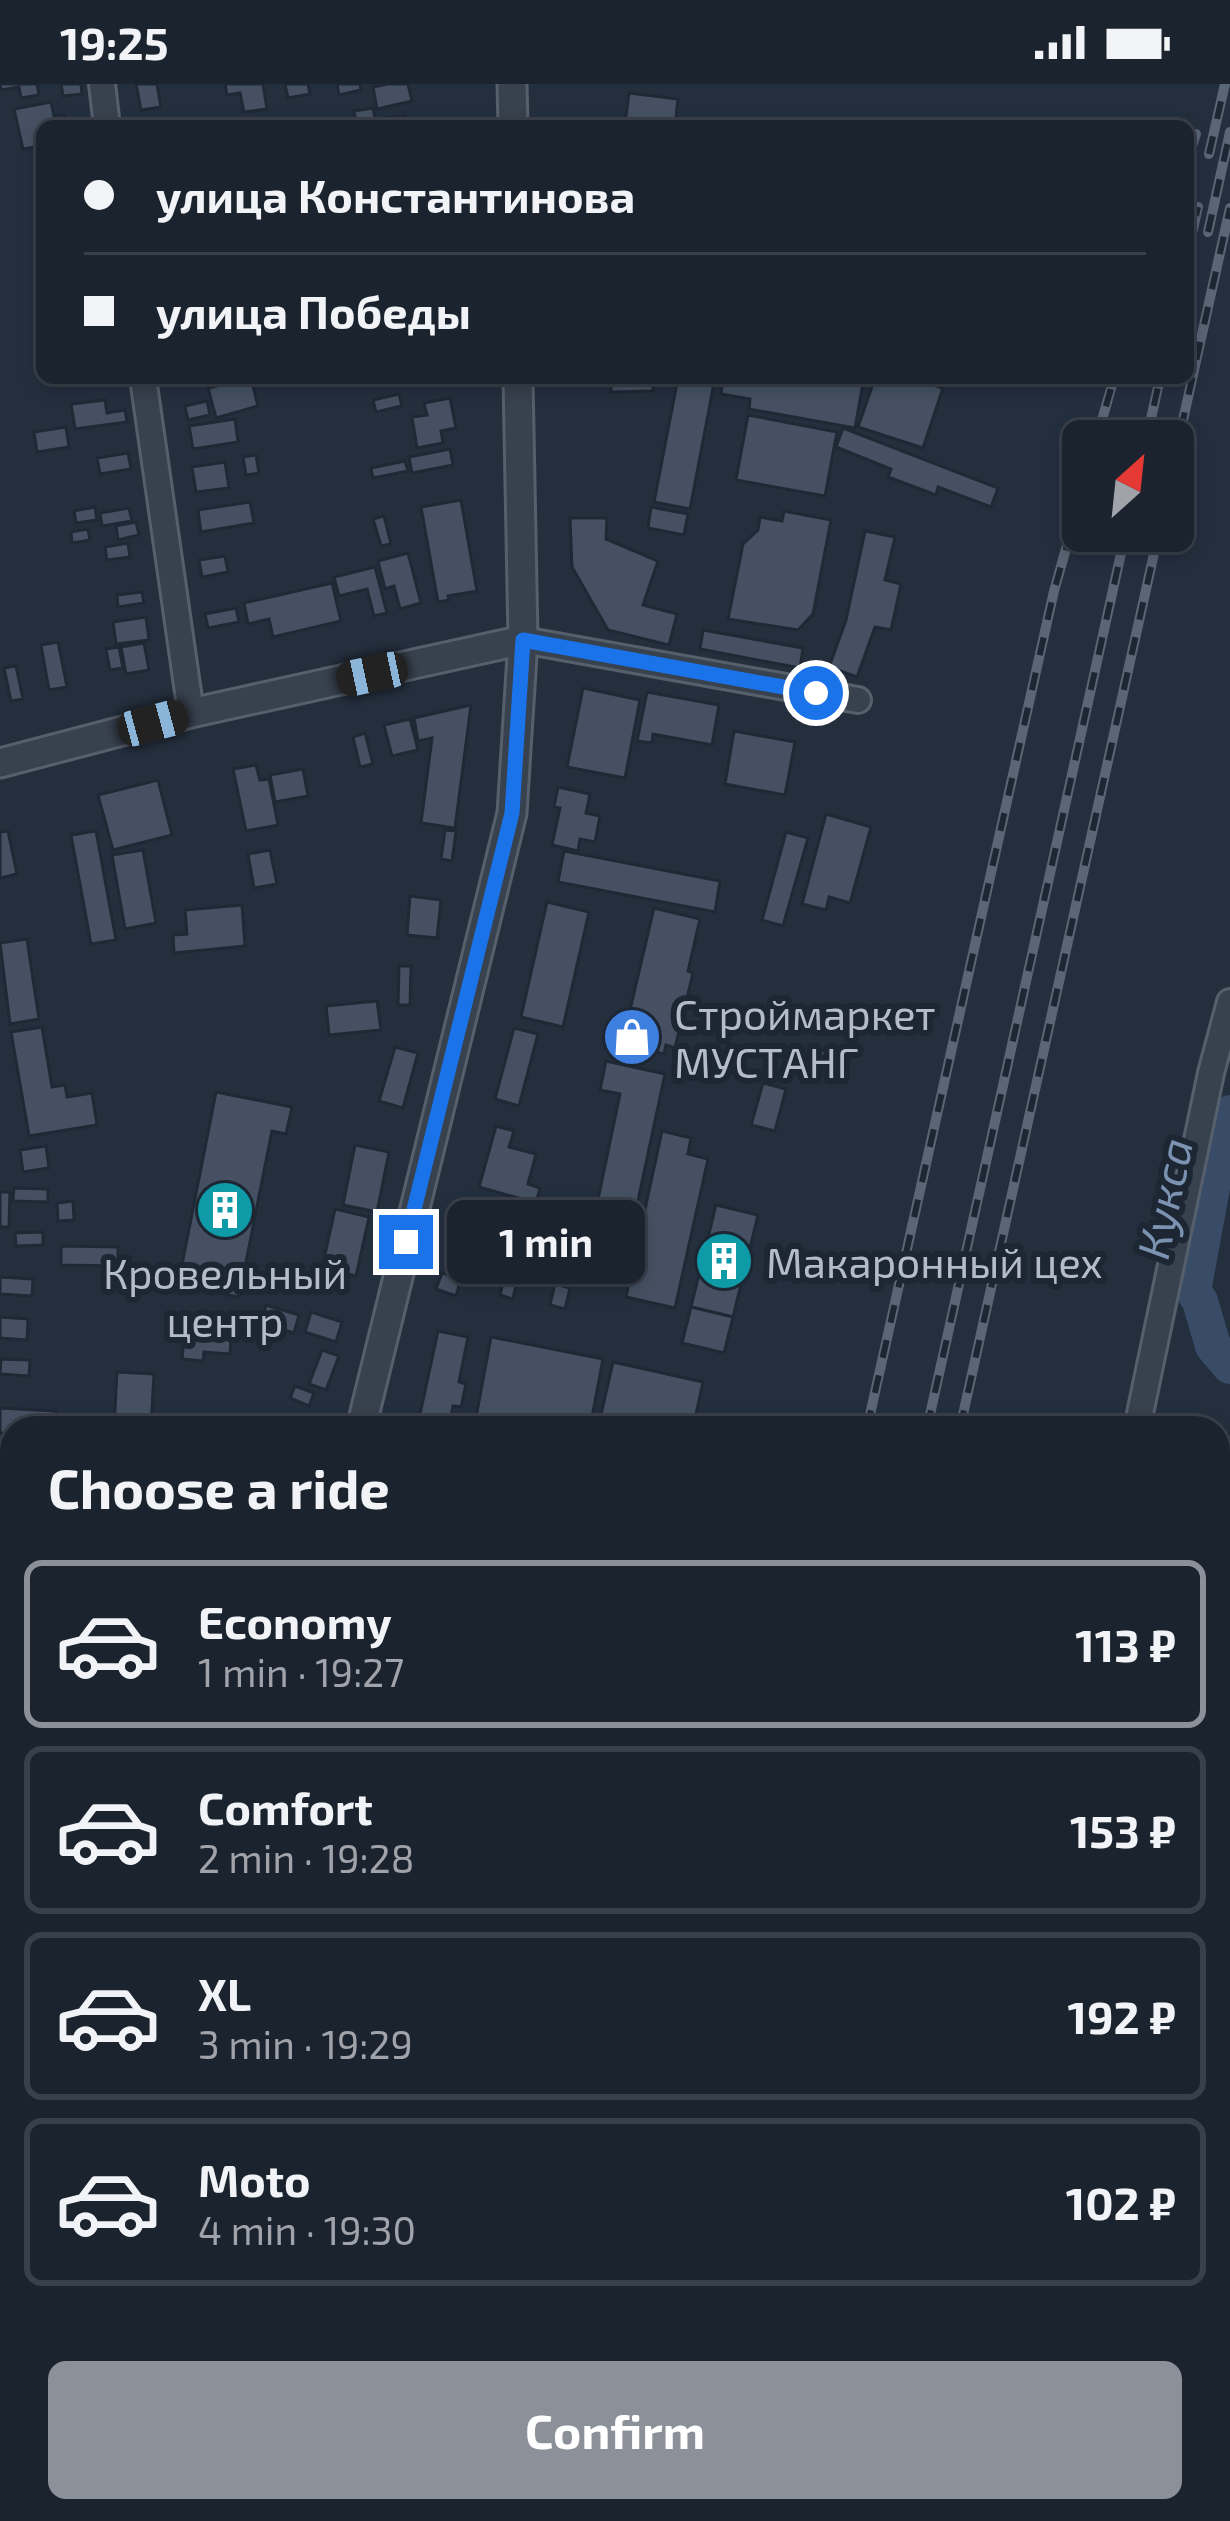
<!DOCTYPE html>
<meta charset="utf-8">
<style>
body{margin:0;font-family:"Exo 2",sans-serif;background:#242b36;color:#f1f3f6;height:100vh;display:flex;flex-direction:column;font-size:45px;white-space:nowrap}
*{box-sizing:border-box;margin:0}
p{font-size:39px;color:#a0a4aa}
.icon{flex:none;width:66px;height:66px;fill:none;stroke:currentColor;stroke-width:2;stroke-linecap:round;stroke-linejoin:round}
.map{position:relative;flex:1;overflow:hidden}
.side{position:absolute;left:0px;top:1332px;width:1230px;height:1107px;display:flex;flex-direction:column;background:#1b232e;border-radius:36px 36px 0 0;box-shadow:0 6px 18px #0003,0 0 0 3px #39404a}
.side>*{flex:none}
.hud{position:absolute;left:36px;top:36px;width:1158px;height:264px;border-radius:18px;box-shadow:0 6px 18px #0003,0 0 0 3px #39404a;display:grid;align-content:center;height:264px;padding:0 48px;background:#1b232e}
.needle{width:78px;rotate:27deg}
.controls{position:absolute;left:1062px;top:336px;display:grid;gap:24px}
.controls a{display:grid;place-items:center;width:132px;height:132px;border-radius:18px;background:#1b232e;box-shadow:0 6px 18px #0003,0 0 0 3px #39404a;font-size:60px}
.end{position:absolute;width:54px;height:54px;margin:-27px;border:15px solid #1a73e8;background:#fff;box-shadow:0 0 0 6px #fff}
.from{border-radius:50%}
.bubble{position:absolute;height:84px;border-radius:18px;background:#1b232e;box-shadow:0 6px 18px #0003,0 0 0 3px #39404a;font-size:39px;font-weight:700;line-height:84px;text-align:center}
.car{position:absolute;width:36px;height:72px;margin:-36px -18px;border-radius:15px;box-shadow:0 0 9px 3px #0007;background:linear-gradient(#222 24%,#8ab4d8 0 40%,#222 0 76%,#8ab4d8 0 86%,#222 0)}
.hud b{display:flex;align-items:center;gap:42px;height:114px;font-size:45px}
.hud b+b{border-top:3px solid #39404a}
.hud i{width:30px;height:30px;background:#f1f3f6}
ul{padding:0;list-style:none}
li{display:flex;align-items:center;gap:36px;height:168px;margin:0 24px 18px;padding:0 24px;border:6px solid #39404a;border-radius:18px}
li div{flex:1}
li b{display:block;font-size:45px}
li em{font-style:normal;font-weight:700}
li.on{border-color:#8c9099}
li>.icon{width:108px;height:108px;stroke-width:1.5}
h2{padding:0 48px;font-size:54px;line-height:144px}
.button{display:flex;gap:24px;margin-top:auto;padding:24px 48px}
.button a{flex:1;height:138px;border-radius:18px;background:#8c9099;color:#fff;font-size:48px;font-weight:700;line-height:138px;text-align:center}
.status{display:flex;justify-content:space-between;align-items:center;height:84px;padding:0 60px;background:#1b232e;direction:ltr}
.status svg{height:33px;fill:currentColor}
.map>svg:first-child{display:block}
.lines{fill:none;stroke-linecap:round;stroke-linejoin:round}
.river{stroke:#394c67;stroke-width:36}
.building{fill:#455162;stroke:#1f2835;stroke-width:3}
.minor-casing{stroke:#565f6c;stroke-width:30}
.tertiary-casing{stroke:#565f6c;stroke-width:33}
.minor{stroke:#38414e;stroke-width:24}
.tertiary{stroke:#38414e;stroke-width:27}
.rail-casing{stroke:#5a6575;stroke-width:10}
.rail{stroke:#1d2633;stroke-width:6;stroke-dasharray:18;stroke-linecap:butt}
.route{stroke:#1a73e8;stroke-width:15}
.labels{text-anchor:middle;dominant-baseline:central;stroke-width:12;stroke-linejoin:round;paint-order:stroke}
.poi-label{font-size:42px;fill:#b4bcc9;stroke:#1d2633;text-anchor:start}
.water-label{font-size:45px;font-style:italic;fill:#7c92b1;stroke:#1d2633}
</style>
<div class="status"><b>19:25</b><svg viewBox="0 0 49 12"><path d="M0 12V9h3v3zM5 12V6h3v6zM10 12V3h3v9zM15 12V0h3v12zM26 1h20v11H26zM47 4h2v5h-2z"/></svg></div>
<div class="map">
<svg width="1230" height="2437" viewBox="0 0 1230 2437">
<rect width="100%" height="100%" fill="#242f3e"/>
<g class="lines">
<g class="river">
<path d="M1230,1029L1220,1060L1193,1207L1200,1217L1213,1262L1230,1282"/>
<path d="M1218,2030L1230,2015"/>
<path d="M1190,2437V2427"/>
</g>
</g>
<g class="building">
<path d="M0,0H37L39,11L21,14L19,3L1,6Z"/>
<path d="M61,0H81L82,10L63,12Z"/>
<path d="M136,0H157L161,23L141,26Z"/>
<path d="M225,0H263L267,25L244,28L240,9L227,11Z"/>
<path d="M285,0H308L310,10L288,14Z"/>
<path d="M337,0H360L361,6L339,11Z"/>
<path d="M388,0H408L412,17L377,25L373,3Z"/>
<path d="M629,9L678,15L675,42L625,40Z"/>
<path d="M51,18L54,32L64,31L66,42H42V62L23,65L14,25Z"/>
<path d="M373,24L375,34L356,38L354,27Z"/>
<path d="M405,31L406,38L417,36L418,42H382L381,35Z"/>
<path d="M251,294L258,322L216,334L208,304Z"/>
<path d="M611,294H653V307L611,308Z"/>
<path d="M678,294H715L690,425L654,418Z"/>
<path d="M723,294H864L855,344L749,325L750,315L721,310Z"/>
<path d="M875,294H912L943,304L923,364L858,343Z"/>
<path d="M399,310L402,322L376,328L373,316Z"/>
<path d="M450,314L456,344L441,347L443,359L417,364L412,333L427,331L424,319Z"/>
<path d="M105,316L107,329L125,326L127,338L75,345L71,320Z"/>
<path d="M207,317L210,331L188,336L185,322Z"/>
<path d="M748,331L837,348L825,412L736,396Z"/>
<path d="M235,335L238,358L193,365L189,342Z"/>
<path d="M66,343L69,363L37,368L34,348Z"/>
<path d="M843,344L998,404L991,423L938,403L936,411L888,393L891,385L836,363Z"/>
<path d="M450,365L453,381L412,389L409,373Z"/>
<path d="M128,369L131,385L100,390L97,374Z"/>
<path d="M256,371L259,389L246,391L243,373Z"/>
<path d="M405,377L408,387L373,394L371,384Z"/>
<path d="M225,378L229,404L196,408L192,383Z"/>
<path d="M461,416L477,507L448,512L449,516L438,518L421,423Z"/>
<path d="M250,418L254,439L201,448L198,426Z"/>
<path d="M95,423L97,436L76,439L74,427Z"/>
<path d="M651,423L688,430L684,451L648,444Z"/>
<path d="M129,424L132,437L102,442L100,429Z"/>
<path d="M784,427L831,436L813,530L798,546L728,535L743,460L758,446L760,433L782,437Z"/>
<path d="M384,432L391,460L381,462L373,435Z"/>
<path d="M570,434H607L606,455L658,477L643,521L677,530L669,561L608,546L572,483Z"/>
<path d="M136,438L139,451L118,456L116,442Z"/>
<path d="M88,445L90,456L72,459L71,448Z"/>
<path d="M865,447L895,453L885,496L901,500L891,546L875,543L857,593L829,583L846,536Z"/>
<path d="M128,459L130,473L107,476L105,463Z"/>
<path d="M408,469L421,519L400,525L394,502L385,505L378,477Z"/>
<path d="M225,472L228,488L202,493L199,476Z"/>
<path d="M375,483L387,529L374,532L367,505L339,512L334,493Z"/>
<path d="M332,499L341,537L273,553L269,535L248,540L244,519Z"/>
<path d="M142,508L144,519L118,523L117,511Z"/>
<path d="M236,524L239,538L208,544L205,530Z"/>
<path d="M146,533L149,556L116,560L113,538Z"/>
<path d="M703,546L803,564L800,584L700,565Z"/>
<path d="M58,558L67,603L49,606L41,561Z"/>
<path d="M144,559L149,586L126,590L121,563Z"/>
<path d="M119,563L123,584L110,586L106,565Z"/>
<path d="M16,582L23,615L11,617L4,584Z"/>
<path d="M583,604L640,616L625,694L567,683Z"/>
<path d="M647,608L719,621L712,661L653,650L652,659L637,657Z"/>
<path d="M471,621L455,744L421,739L432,654L418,657L414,634Z"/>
<path d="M410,635L418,666L392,672L384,641Z"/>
<path d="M734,647L795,658L785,711L725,700Z"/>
<path d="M365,649L373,680L360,683L353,653Z"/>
<path d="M256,681L260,696L269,695L278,741L246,747L233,685Z"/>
<path d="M303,685L308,712L275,718L270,691Z"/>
<path d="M158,696L172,751L113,766L98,711Z"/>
<path d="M558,703L590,710L586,729L600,732L595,758L580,755L578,767L552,761L560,724L554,723Z"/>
<path d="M826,730L871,743L850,819L829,813L826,826L802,820Z"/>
<path d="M445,746L456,747L452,777L441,775Z"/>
<path d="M8,747L17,790L0,794V748Z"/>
<path d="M96,747L116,856L91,860L71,751Z"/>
<path d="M786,748L808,754L783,842L762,836Z"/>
<path d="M143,766L156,839L125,845L112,771Z"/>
<path d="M270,766L277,800L254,804L248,770Z"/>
<path d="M564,767L720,797L715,828L558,798Z"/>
<path d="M410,812L441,816L437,854L407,851Z"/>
<path d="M547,818L589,828L563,943L521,933Z"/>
<path d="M242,821L245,862L174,869L173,851L187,850L185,826Z"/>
<path d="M654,824L700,835L688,887L693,889L675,964L666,961L664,970L622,960Z"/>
<path d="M27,855L39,935L10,940L0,859Z"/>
<path d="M399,882H411L410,921H398Z"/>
<path d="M377,917L381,946L329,951L326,922Z"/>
<path d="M42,943L52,1003L65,1001L67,1013L92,1009L97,1041L29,1052L11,948Z"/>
<path d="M514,944L538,950L519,1022L495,1015Z"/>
<path d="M813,962L841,973L835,988L807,977Z"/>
<path d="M395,963L418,969L403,1024L379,1017Z"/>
<path d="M606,977L665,990L624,1182L618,1181L615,1199L582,1192L620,1010L600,1006Z"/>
<path d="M763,999L786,1005L775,1047L751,1041Z"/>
<path d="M216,1008L292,1023L286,1050L272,1047L239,1213L178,1201Z"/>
<path d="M496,1042L514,1047L509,1063L536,1070L528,1100L540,1104L536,1119L479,1103Z"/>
<path d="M662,1047L691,1054L688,1070L708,1075L675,1224L626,1213Z"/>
<path d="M355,1061L389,1068L377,1128L343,1121Z"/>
<path d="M46,1062L49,1084L23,1088L20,1066Z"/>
<path d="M14,1104L48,1105V1118L13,1117Z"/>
<path d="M0,1108H10L9,1143H0Z"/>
<path d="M73,1117L74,1136L58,1137L57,1119Z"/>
<path d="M484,1121L530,1128L528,1144L482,1137Z"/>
<path d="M716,1121L758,1131L733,1233L691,1223Z"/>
<path d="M335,1125L369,1133L356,1192L322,1184Z"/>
<path d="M43,1148V1161L16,1162L15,1149Z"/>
<path d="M61,1162L118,1163V1182L61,1181Z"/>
<path d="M442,1189L461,1195L456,1212L436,1205Z"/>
<path d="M0,1193L33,1195L32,1212L0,1210Z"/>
<path d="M503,1198L516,1201L513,1215L500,1211Z"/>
<path d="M555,1200L570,1204L565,1225L550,1221Z"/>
<path d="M266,1221L299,1231L294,1249L261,1239Z"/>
<path d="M691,1223L733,1233L724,1269L682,1259Z"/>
<path d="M311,1228L342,1238L336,1258L305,1248Z"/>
<path d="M0,1233L28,1235L27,1256L0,1254Z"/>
<path d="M186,1234L218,1237L216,1255L231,1256L230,1270L204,1268L203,1277L182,1275Z"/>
<path d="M438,1247L468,1253L459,1298L466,1300L461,1323L453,1322L449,1344H417Z"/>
<path d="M491,1253L603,1275L590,1344H474Z"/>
<path d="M322,1266L339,1272L326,1306L309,1300Z"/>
<path d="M1,1275L30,1276L29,1292L0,1290Z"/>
<path d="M613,1278L703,1298L693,1344H598Z"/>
<path d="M117,1288L154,1290L151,1344H114Z"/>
<path d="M295,1302L314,1309L309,1322L290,1314Z"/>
<path d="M0,1324L56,1327L55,1344H12V1350L0,1349Z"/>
<rect x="0" y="1376" width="12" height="22"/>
<rect x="0" y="1418" width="12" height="26"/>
<path d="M1230,1436V1470L1221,1467Z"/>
<rect x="0" y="1469" width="12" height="23"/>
<path d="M0,1522L11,1523L10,1537L0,1536Z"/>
<path d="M0,1553H12V1566L0,1565Z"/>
<path d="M0,1615L12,1616V1632H0Z"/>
<rect x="0" y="1649" width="12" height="19"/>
<path d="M1224,1751L1230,1753V1797L1218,1793V1772Z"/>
<path d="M4,1791H12V1810H2Z"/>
<path d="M6,1821H12V1844H4Z"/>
<rect x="0" y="1929" width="12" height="43"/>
<rect x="0" y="1987" width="11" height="29"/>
<rect x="0" y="2127" width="12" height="28"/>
<path d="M0,2185L12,2186V2199H0Z"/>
<path d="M1218,2224L1230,2227V2260L1218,2257Z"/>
<path d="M0,2234L12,2235V2302L0,2303Z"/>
<path d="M12,2321V2361L9,2362L8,2348H0V2322Z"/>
<path d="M3,2384H12V2404L4,2405Z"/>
<path d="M193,2427H222L221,2437H204V2435L192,2433Z"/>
<path d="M726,2427H782L780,2437H724Z"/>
<path d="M967,2427L990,2435L989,2437H963Z"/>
<path d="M1029,2427H1052L1049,2437L1028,2432Z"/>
</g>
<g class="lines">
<defs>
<g id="minor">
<path d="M102,0L107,42"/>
<path d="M143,294L191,629"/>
<path d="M523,556L858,616"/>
<path d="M1137,1344L1211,989L1230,918"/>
<path d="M1218,1484L1230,1487"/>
<path d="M1218,1669L1230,1672"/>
<path d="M1218,1802L1230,1805"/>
<path d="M1218,2067L1230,2048"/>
<path d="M0,2088H12"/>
<path d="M1218,2319L1222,2325L1218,2362"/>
<path d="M890,2437L893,2427"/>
<path d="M1209,2437L1211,2427"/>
</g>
<g id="tertiary">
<path d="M512,0L513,42"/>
<path d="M0,679L191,629L523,556"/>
<path d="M361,1344L512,729L523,556L518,294"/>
<path d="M89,2437L92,2427"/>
</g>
</defs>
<use href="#minor" class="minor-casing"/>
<use href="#tertiary" class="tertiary-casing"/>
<use href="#minor" class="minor"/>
<use href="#tertiary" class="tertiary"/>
<defs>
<g id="rail">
<path d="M1209,70L1225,0"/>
<path d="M1188,74L1196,50"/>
<path d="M1208,148L1230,48"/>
<path d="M1188,167L1198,123"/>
<path d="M1096,357L1114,294"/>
<path d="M1146,357L1160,294"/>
<path d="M1173,381L1230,124"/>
<path d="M867,1344L1054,507L1083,405"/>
<path d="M927,1344L1126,447"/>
<path d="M960,1344L1159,447"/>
<path d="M622,2437L624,2427"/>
<path d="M684,2437L687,2427"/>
</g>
</defs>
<use href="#rail" class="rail-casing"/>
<use href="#rail" class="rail"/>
</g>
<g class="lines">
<path class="route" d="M406,1158L512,729L523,556L816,609"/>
</g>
<defs>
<symbol id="shop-disc" viewBox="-11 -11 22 22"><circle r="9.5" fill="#3f7fe0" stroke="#1d2633"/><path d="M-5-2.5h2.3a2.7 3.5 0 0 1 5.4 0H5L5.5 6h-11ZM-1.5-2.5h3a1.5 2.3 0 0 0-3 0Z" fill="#fff"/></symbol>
<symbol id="building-disc" viewBox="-11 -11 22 22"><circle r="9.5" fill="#0f9aa8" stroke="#1d2633"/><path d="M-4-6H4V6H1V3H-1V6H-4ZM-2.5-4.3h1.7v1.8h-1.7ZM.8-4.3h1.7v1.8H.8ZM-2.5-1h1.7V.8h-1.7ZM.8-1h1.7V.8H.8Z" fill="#fff"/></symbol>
</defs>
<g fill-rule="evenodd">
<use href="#shop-disc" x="599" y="920" width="66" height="66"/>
<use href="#building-disc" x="192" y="1093" width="66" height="66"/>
<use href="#building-disc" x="691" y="1144" width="66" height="66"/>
</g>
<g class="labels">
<g class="poi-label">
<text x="674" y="929">Строймаркет<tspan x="674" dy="48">МУСТАНГ</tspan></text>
<text x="766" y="1177">Макаронный цех</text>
<text x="225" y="1188" text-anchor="middle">Кровельный<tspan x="225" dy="48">центр</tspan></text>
</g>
<g class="water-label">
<text transform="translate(1163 1114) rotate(-78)">Кукса</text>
</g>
</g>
</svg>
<div class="controls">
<a><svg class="needle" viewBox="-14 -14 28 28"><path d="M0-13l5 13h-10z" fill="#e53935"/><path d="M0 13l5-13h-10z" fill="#a0a4aa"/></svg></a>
</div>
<i class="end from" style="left:816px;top:609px"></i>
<i class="end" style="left:406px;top:1158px"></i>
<div class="bubble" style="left:447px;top:1116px;width:198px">1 min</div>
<i class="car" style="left:372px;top:590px;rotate:258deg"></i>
<i class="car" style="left:153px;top:639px;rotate:75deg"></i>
<div class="hud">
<b><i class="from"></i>улица Константинова</b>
<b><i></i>улица Победы</b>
</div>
<section class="side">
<h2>Choose a ride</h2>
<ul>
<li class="on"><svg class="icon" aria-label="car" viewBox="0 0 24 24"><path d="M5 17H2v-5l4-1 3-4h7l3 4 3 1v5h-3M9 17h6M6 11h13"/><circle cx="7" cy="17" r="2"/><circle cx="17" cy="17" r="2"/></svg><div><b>Economy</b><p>1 min · 19:27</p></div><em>113 ₽</em></li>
<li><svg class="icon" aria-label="car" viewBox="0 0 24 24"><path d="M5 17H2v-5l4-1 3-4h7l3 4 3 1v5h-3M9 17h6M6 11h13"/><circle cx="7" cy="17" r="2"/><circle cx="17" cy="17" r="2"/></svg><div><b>Comfort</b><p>2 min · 19:28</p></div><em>153 ₽</em></li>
<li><svg class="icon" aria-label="car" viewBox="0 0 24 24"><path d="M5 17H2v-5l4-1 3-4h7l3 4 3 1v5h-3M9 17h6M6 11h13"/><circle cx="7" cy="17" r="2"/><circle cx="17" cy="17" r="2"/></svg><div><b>XL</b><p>3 min · 19:29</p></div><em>192 ₽</em></li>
<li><svg class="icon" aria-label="car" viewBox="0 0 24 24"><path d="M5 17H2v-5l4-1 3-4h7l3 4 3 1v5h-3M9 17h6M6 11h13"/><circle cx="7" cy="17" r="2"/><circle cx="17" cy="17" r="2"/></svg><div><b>Moto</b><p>4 min · 19:30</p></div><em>102 ₽</em></li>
</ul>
<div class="button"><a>Confirm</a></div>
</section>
</div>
